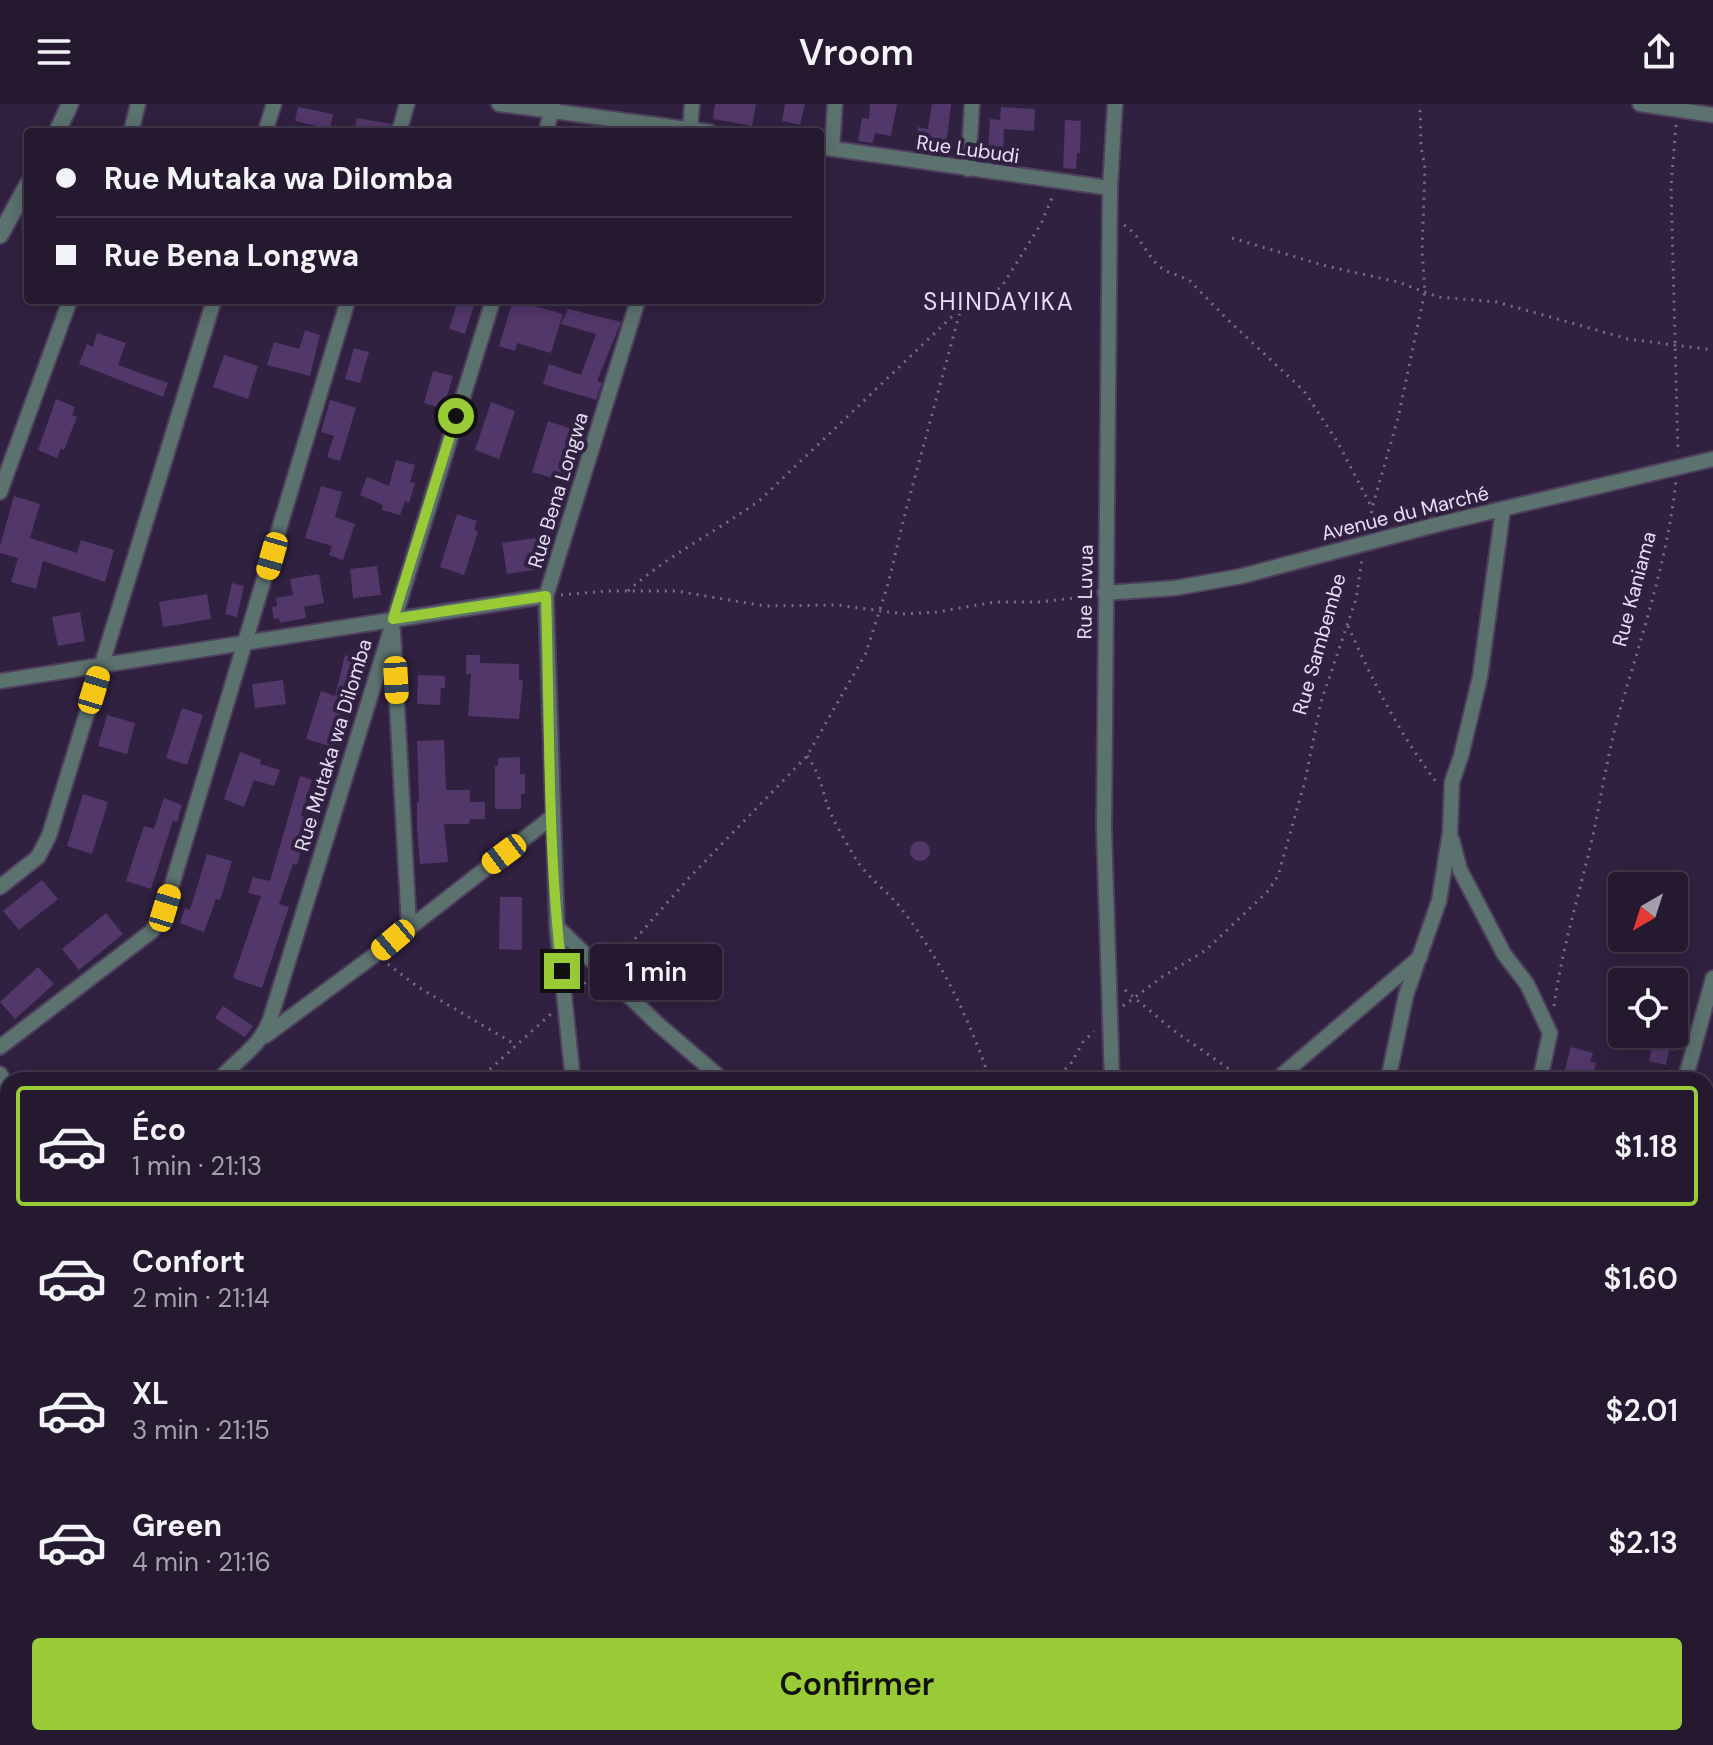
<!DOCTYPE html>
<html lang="fr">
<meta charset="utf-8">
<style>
body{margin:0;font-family:"DM Sans",sans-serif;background:#2d2238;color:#f1f3f6;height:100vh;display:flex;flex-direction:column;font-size:30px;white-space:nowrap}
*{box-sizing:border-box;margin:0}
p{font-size:26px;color:#a3a0ab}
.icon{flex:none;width:44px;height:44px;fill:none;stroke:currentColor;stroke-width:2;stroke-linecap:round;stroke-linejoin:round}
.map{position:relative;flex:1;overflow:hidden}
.details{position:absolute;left:0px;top:968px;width:1714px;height:674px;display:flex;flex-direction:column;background:#251930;border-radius:24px 24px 0 0;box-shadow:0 4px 20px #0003,0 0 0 2px #42384c}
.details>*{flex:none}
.hud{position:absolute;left:24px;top:24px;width:800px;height:176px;border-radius:8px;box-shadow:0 4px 20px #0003,0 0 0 2px #42384c;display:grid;align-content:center;height:176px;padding:0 32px;background:#251930}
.needle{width:52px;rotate:219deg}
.buttons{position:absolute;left:1608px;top:768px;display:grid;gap:16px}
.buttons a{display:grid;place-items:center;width:80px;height:80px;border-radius:8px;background:#251930;box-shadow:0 4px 20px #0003,0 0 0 2px #42384c;font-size:40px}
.end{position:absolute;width:36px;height:36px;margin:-18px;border:10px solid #99cb36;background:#111;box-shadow:0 0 0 4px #111}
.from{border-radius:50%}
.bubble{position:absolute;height:56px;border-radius:8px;background:#251930;box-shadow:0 4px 20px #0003,0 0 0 2px #42384c;font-size:26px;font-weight:600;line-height:56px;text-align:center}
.car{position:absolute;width:24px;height:48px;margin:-24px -12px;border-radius:10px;box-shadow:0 0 6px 2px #0007;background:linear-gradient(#f5c518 24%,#345 0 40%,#f5c518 0 76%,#345 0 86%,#f5c518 0)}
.hud b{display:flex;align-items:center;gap:28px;height:76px;font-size:30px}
.hud b+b{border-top:2px solid #42384c}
.hud i{width:20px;height:20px;background:#f1f3f6}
ul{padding:14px 0 0;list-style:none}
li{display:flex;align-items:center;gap:24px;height:120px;margin:0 16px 12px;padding:0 16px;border:4px solid transparent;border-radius:8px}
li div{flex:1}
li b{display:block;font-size:30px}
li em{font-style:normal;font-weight:600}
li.current{border-color:#99cb36}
li>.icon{width:72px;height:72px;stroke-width:1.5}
.button{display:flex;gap:16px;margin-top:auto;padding:16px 32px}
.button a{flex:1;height:92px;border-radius:8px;background:#99cb36;color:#111;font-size:32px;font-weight:600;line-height:92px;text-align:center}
header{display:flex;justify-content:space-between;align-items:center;height:104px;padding:0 32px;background:#251930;font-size:36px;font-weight:600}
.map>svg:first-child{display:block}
.building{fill:#52376b}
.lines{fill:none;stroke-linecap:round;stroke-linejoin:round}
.minor-casing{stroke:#4e3f5d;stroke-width:18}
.tertiary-casing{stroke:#4e3f5d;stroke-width:20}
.path{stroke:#796c87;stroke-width:3;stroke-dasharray:2 6;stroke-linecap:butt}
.minor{stroke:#5c726f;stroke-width:14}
.tertiary{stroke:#5c726f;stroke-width:16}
.route{stroke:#99cb36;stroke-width:10}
.labels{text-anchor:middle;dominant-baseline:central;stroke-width:8;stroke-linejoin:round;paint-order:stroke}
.street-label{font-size:20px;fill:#e8def3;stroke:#312140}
.quarter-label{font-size:24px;letter-spacing:2px;fill:#e8def3;stroke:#312140}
</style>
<header><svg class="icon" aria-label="menu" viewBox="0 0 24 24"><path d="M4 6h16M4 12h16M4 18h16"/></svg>Vroom<svg class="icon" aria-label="share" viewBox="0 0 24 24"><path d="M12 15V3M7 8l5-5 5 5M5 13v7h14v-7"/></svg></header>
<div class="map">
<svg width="1713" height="1641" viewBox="0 0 1713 1641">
<rect width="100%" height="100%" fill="#312140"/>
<g class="building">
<path d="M715,0H756L752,22L713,15Z"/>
<path d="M785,0H805L800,21L782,17Z"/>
<path d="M870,0H897L891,32L875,29L873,39L858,37L862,14L869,15Z"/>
<path d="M932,0H951L946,42L916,37L918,23L928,25Z"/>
<path d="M298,3L333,10L330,25L295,17Z"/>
<path d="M1001,3L1035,5L1034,27L1004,25L1003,51L988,50L990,15L1000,16Z"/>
<path d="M357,14L391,20L389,28H354Z"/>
<path d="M1065,16L1081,17L1080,49H1077L1076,65L1063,64Z"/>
<path d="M458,196L475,198L465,230L449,225Z"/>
<path d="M513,196L563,210L551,249L517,239L515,247L499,242Z"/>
<path d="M568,205L621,218L597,277L602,279L596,296L543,280L549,260L581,271L596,230L561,220Z"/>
<path d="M305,226L320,231L310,272L267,261L274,238L299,245Z"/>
<path d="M97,229L126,239L118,261L168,279L163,293L79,260L87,240L93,243Z"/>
<path d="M354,244L369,248L360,279L345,275Z"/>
<path d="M224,251L258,262L248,295L213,283Z"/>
<path d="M433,267L453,272L443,305L424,299Z"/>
<path d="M56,295L75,303L72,311L77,313L64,346L61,345L57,354L38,346Z"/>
<path d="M330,296L356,304L340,357L327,353L334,332L321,328Z"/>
<path d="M491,298L515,307L499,355L475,346Z"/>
<path d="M548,317L575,326L559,376L532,368Z"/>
<path d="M396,356L415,361L410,378L415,379L409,399L405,397L400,411L382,406L383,401L360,391L367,373L389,382Z"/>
<path d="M321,382L342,388L335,413L355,420L343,456L329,451L332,442L305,434Z"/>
<path d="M14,392L40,400L30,434L77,449L81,436L114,446L105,478L43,457L36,485L11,478L18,454L0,449V442Z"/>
<path d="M457,410L477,417L474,426L478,428L464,471L440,463Z"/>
<path d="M536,434L541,465L507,470L502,439Z"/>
<path d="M377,462L381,491L353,494L350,465Z"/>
<path d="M319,470L324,499L304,503L306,514L280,519L279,514L274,515L272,503L277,502L276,494L293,491L290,475Z"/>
<path d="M232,479L244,482L237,513L225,510Z"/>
<path d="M207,490L211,515L163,523L159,498Z"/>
<path d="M80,508L85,537L58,542L52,513Z"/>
<path d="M345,551L367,558L359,587L351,585L333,643L306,635L321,587L335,592Z"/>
<path d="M466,551H480V559L519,560V576H523L519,615L468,612L471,570H466Z"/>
<path d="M418,571L445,572V584H441L440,601L417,600Z"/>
<path d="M283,576L286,600L255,604L252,580Z"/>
<path d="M182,604L203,611L187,661L166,654Z"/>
<path d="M107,611L135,619L127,650L98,642Z"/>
<path d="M444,636L446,686H470V698H485V715H470L469,720H444L448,758L420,760L417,725V698H419L417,637Z"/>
<path d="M240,648L261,656L260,660L280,666L274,682L254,676L244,703L224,695Z"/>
<path d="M520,653V670H525V690H521V705H495V662H498V654Z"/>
<path d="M300,672L312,676L301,712L310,715L297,761L293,760L279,800L289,803L262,884L233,874L261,792L248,789L253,773L270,777Z"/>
<path d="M83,690L108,698L92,750L67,742Z"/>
<path d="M164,694L182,701L177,718L173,717L151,785L126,777L144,722L154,725Z"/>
<circle cx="920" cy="747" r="10"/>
<path d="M207,750L232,757L220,796L216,795L204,828L180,819L185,804L190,806Z"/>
<path d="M42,776L58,795L19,826L3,807Z"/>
<path d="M500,793H522V846L499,845Z"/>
<path d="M106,809L123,830L79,866L62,845Z"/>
<path d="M38,863L54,880L15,915L0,898Z"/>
<path d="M223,902L253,922L245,933L215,914Z"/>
<path d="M1649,930H1678L1675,947L1669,946L1666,961L1649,957L1652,944L1647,943Z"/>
<path d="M1571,943L1593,949L1590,958L1596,959L1592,976H1562Z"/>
</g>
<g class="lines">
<defs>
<g id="minor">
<path d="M499,0L710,28"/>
<path d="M1640,0L1713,11"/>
<path d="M131,28L138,0"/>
<path d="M265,28L274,0"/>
<path d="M399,28L407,0"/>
<path d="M546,28L553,0"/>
<path d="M690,28L692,0"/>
<path d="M820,43L1110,84"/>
<path d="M832,45L835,0"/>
<path d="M968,65L972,0"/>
<path d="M0,388L70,196"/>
<path d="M1105,489L1175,484L1242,472L1439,420L1713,355"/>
<path d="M393,527L409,822"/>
<path d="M0,577L546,492"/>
<path d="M1452,736L1460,766L1504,850L1527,880L1550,929L1540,976"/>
<path d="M0,783L38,753L49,732L214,196"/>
<path d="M557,823L659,921L723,976"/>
<path d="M265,932L376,850L552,713"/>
<path d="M0,943L152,827L165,804L348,196"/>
<path d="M0,970L8,984"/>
<path d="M219,976C237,955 260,943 270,916L493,196"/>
<path d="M573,976L557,823L546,492L638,196"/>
<path d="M1112,976L1104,725L1110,84L1115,0"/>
<path d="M1276,976L1420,853"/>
<path d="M1388,976L1406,891L1439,797L1450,728L1452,678L1461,652L1480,573L1503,405"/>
<path d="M1685,976L1713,874"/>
<path d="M1706,1039L1713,1036"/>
<path d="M1706,1269L1713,1254"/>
<path d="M1709,1606L1713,1597"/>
<path d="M129,1634V1641"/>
<path d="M407,1634L410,1641"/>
<path d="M1403,1634L1414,1641"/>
<path d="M277,1641V1634"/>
<path d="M470,1641L478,1634"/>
<path d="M579,1641V1634"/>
<path d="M721,1641L729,1634"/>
</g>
<g id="tertiary">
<path d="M57,28L70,0"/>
<path d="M0,131L28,80"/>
</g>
</defs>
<use href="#minor" class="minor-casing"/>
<use href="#tertiary" class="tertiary-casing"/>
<g class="path">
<path d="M1676,21L1671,82L1678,349"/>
<path d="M1124,121C1140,131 1144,147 1157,160C1166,170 1179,170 1190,177L1227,215L1304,287L1337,337L1372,404"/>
<path d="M1232,134L1326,162L1398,178L1438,193L1497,198L1628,235L1713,246"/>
<path d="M1370,425L1372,404L1398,314L1425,187L1422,147L1425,64L1421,43L1420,0"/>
<path d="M628,487C668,451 716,428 760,396L961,204L987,193L1002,182L1041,120L1054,89"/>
<path d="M561,491L606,487H676L765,502L837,501L904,510L937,508L995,498H1040L1090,492"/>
<path d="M1348,522C1373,578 1400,631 1437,679"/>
<path d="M807,652C821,670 822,688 830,708C838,725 848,742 857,757C870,776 890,789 903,807C942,857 970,917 990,976"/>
<path d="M611,856L638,832L687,776L807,652L866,549L888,480L906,406L961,204"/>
<path d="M388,860L418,883L516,941"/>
<path d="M578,885L590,874"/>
<path d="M1125,886L1173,926L1245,976"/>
<path d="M1123,902L1162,873L1206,846L1268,787L1278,772L1305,677L1321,598L1356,495L1362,455"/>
<path d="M1554,902C1562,844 1580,788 1593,731C1603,684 1610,635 1625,589C1646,519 1668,450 1676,377"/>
<path d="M478,976L552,909"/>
<path d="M1053,976L1070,961L1083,938L1094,927"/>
<path d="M0,1369L8,1367"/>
</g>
<use href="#minor" class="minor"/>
<use href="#tertiary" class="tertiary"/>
</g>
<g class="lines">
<path class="route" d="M456,312L393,515L546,492C550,617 547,743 562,867"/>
</g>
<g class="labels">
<g class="street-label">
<text transform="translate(968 45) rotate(8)">Rue Lubudi</text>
<text transform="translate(558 386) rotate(-73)">Rue Bena Longwa</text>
<text transform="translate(1405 409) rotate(-14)">Avenue du Marché</text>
<text transform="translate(1634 485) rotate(-75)">Rue Kaniama</text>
<text transform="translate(1085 488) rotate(-89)">Rue Luvua</text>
<text transform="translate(1319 540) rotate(-74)">Rue Sambembe</text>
<text transform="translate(333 641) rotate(-73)">Rue Mutaka wa Dilomba</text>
</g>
<g class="quarter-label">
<text x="999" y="197">SHINDAYIKA</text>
</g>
</g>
</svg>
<div class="buttons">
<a><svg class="needle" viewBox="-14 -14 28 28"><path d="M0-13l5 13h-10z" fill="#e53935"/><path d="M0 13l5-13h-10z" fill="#a3a0ab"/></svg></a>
<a><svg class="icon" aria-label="locate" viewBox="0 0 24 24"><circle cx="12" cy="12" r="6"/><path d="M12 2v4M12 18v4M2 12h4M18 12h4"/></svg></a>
</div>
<i class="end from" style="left:456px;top:312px"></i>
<i class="end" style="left:562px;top:867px"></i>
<div class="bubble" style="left:590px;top:840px;width:132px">1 min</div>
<i class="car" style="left:272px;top:452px;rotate:196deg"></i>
<i class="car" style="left:396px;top:576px;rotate:177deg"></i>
<i class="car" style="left:94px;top:586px;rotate:17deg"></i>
<i class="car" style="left:504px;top:750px;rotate:233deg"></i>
<i class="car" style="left:165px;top:804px;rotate:17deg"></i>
<i class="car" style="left:393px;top:836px;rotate:230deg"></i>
<div class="hud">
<b><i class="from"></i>Rue Mutaka wa Dilomba</b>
<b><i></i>Rue Bena Longwa</b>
</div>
<section class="details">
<ul>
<li class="current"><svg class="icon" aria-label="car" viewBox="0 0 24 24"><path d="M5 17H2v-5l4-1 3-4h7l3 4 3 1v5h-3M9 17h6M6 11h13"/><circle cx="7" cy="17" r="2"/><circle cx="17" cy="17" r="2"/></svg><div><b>Éco</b><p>1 min · 21:13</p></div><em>$1.18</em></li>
<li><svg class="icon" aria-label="car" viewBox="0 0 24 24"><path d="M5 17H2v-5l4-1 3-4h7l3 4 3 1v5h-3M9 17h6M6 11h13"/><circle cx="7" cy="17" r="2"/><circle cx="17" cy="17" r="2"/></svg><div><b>Confort</b><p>2 min · 21:14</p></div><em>$1.60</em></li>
<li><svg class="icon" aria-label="car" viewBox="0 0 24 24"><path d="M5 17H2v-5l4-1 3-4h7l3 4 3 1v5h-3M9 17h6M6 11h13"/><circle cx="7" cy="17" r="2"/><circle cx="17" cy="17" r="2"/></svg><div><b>XL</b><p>3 min · 21:15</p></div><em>$2.01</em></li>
<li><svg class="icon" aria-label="car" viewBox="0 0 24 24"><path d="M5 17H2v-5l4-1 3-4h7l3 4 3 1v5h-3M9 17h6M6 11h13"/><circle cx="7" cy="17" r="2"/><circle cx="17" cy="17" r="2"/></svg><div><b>Green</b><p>4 min · 21:16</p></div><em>$2.13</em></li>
</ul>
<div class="button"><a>Confirmer</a></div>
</section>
</div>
